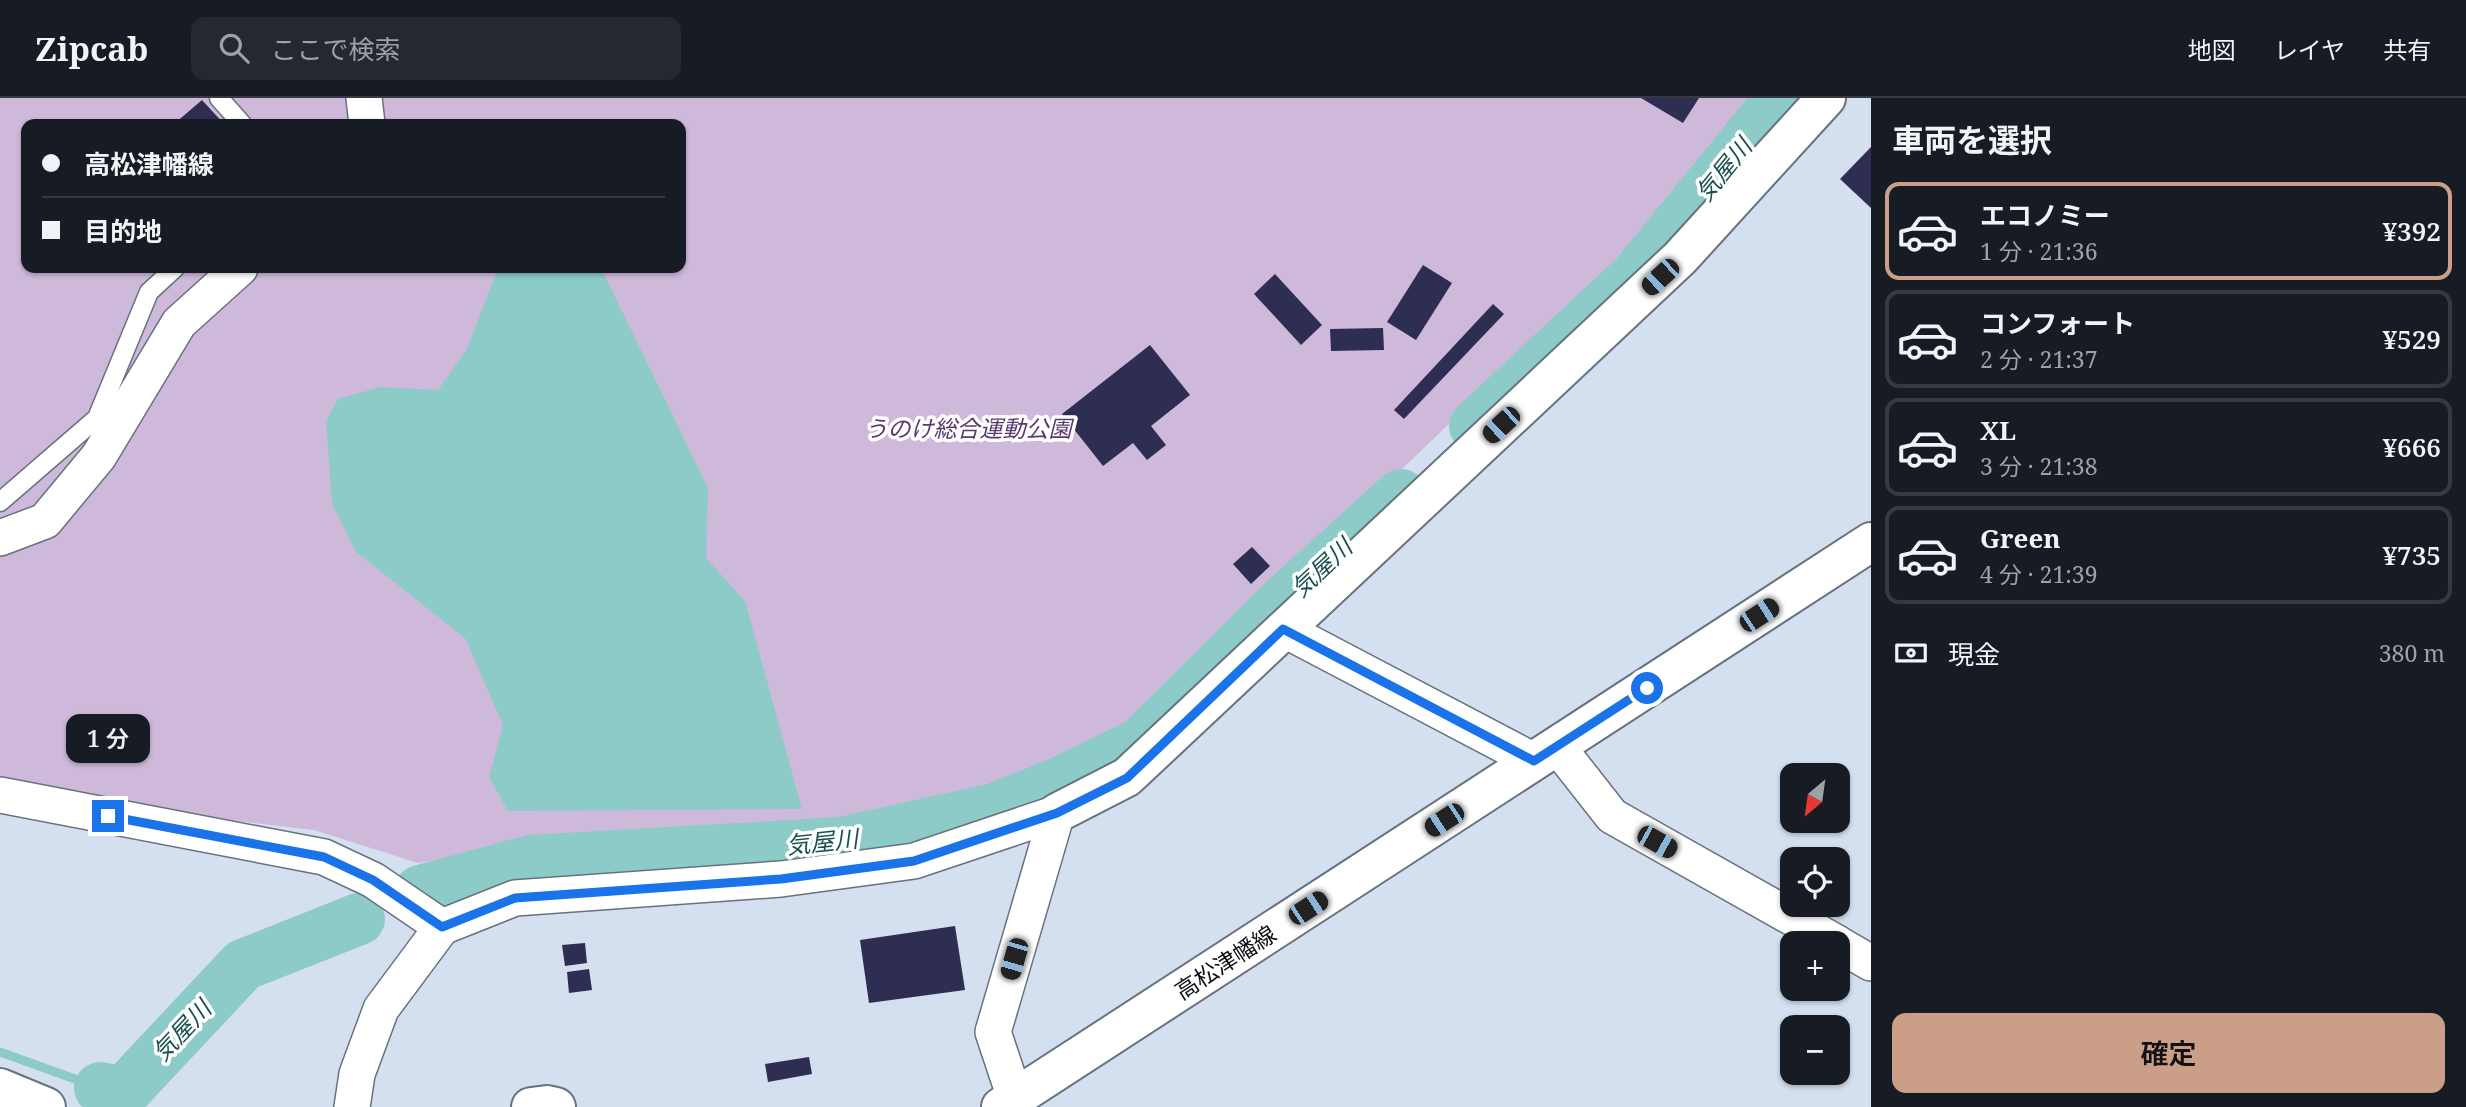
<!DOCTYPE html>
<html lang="ja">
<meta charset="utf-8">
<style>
body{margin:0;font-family:"Noto Serif","Noto Sans JP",serif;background:#242831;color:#f1f3f6;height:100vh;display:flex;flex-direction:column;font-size:26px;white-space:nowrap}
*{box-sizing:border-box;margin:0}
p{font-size:23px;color:#9ea1a6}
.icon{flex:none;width:38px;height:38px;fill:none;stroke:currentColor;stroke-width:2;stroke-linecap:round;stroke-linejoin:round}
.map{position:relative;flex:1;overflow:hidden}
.drawer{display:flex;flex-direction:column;background:#171b24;width:595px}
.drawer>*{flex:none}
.guide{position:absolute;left:21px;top:21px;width:665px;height:154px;border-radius:14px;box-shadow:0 2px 5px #0004;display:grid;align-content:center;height:154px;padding:0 21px;background:#171b24}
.needle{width:46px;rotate:209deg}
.controls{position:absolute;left:1780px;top:665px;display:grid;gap:14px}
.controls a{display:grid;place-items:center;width:70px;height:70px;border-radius:14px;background:#171b24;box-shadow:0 2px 5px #0004;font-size:35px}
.end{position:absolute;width:32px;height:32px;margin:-16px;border:9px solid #1a73e8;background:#fff;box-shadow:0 0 0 4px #fff}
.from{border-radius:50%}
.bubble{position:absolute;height:49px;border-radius:14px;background:#171b24;box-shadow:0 2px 5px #0004;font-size:23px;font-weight:600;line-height:49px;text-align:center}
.car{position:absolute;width:21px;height:42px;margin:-21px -10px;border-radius:9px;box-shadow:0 0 5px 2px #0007;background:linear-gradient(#222 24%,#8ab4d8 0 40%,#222 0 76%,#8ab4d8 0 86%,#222 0)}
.guide b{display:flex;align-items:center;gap:24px;height:66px;font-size:26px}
.guide b+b{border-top:2px solid #363941}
.guide i{width:18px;height:18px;background:#f1f3f6}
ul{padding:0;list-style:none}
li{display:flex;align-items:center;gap:21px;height:98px;margin:0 14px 10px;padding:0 7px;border:4px solid #363941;border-radius:14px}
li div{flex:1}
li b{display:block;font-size:26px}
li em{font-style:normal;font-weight:600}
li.current{border-color:#cb9f87}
li>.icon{width:63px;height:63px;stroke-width:1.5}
h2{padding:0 21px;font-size:32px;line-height:84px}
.pay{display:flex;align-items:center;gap:18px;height:77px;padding:0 21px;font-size:26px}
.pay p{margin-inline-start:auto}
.primary-button{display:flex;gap:14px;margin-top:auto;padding:14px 21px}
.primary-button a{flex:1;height:80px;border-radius:14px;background:#cb9f87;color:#111;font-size:28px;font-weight:600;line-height:80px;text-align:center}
header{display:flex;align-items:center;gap:42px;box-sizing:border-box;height:98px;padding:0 35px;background:#171b24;border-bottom:2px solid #363941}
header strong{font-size:33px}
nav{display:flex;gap:38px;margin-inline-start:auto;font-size:24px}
.search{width:490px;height:63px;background:#242831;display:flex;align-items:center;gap:18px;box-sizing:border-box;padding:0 24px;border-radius:14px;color:#9ea1a6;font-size:26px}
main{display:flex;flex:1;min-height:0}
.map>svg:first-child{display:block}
.green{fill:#ceb9db;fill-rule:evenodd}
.water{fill:#8ccbc8}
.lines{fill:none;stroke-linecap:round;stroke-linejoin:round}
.stream{stroke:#8ccbc8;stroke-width:9}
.river{stroke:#8ccbc8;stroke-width:52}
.building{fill:#2e2d52}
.lane-casing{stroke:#67727f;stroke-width:21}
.street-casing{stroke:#67727f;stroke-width:38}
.secondary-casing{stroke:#67727f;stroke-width:42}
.primary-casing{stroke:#67727f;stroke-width:42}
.lane{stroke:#fff;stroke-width:18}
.street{stroke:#fff;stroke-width:35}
.secondary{stroke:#fff;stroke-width:38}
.primary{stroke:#fff;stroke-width:38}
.route{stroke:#1a73e8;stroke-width:9}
.labels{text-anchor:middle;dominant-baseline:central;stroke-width:7;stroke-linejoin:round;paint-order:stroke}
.park-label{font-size:23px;font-style:italic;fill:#5b386d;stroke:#fff}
.street-label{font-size:23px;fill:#0d1116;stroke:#fff}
.water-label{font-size:24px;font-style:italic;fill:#1a5150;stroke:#fff}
</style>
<header>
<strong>Zipcab</strong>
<div class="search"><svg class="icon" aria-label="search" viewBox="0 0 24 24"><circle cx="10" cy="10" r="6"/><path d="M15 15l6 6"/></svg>ここで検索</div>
<nav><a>地図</a><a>レイヤ</a><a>共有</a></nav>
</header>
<main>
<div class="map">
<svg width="1871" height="1009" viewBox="0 0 1871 1009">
<rect width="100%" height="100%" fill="#d4e0ef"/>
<path class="green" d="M0,0H1757L1624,159L1274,493L1132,634L987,698L878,723L646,731L418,765L314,732L0,696ZM26,26H681V170H26Z"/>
<path class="water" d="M498,170H601L708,390L706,460L745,503L802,711L508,713L489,679L503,627L465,540L356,454L332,406L326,323L338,301L380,289L438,292L467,251Z"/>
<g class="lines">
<path class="stream" d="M0,954L100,990"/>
<g class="river">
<path d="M1475,328L1636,178L1781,0"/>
<path d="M420,793L531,763L842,745L995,711L1055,687L1140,646L1284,503L1401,397"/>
<path d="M100,990L123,995L243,867L359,821"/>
</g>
</g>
<g class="building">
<path d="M1641,0H1699L1683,25Z"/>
<path d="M202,2L224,26H174Z"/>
<path d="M1871,49V110L1840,81Z"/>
<path d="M1423,167L1452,185L1416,242L1387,224Z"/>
<path d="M1275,176L1322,227L1301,247L1254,196Z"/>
<path d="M1493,206L1504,216L1404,321L1394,312Z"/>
<path d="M1383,230L1384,252L1331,253L1330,231Z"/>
<path d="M1150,247L1190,297L1151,328L1166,347L1147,362L1133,345L1103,368L1062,316Z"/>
<path d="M1252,449L1270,468L1251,486L1233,466Z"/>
<path d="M955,828L965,892L869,905L860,842Z"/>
<path d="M585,845L587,865L565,868L562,847Z"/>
<path d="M589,871L592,892L569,895L567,874Z"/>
<path d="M809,959L812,976L768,984L765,966Z"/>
</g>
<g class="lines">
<defs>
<g id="lane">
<path d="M219,0L242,26"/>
<path d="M0,404L97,320L149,194L175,170"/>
</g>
<g id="street">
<path d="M364,0L367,26"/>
<path d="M0,440L45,423L99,358L179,225L240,170"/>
<path d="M1283,531L1534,663"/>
<path d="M1557,648L1612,718L1837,845"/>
<path d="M0,697L324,759L373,782L442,829"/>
<path d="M1838,846L1871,865"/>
<path d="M1015,1000L993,934L1057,715"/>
<path d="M352,1009L357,976L381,911L442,829L515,800L781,781L914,763L1057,715"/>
</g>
<g id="secondary">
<path d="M1057,715L1127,679L1680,160L1826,0"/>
<path d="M0,990L46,1009"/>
<path d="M531,1009L547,1007L556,1009"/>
</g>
<path id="primary" d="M1001,1009L1871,444"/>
</defs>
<use href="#lane" class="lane-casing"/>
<use href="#street" class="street-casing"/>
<use href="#secondary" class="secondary-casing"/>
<use href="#primary" class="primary-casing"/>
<use href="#lane" class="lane"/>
<use href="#street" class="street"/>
<use href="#secondary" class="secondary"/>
<use href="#primary" class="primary"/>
</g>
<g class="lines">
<path class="route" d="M108,718L324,759L373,782L442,829L515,800L781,781L914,763L1057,715L1127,680L1283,531L1534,663L1647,590"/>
</g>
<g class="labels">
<g class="park-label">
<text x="968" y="330">うのけ総合運動公園</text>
</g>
<g class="street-label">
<text transform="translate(1225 864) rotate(-33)">高松津幡線</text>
</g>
<g class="water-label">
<text transform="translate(1723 71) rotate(-51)">気屋川</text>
<text transform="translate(1321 469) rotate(-43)">気屋川</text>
<text transform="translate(822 743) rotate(-6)">気屋川</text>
<text transform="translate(181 932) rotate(-47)">気屋川</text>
</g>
</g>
</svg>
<div class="controls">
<a><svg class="needle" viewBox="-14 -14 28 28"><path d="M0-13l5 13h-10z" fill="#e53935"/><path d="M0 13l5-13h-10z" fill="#9ea1a6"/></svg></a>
<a><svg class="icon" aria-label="locate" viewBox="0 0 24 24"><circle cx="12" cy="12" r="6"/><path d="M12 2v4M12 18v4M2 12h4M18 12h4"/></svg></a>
<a>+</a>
<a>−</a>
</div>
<i class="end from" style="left:1647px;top:590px"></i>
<i class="end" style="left:108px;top:718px"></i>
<div class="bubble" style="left:66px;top:616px;width:84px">1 分</div>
<i class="car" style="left:1660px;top:179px;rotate:227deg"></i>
<i class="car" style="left:1501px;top:327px;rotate:227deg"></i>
<i class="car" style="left:1759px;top:517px;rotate:57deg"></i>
<i class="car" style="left:1444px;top:722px;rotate:237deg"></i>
<i class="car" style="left:1657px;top:744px;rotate:119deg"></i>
<i class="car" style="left:1308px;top:810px;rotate:57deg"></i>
<i class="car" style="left:1014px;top:861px;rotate:196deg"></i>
<div class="guide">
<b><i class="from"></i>高松津幡線</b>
<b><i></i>目的地</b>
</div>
</div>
<section class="drawer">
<h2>車両を選択</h2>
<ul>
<li class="current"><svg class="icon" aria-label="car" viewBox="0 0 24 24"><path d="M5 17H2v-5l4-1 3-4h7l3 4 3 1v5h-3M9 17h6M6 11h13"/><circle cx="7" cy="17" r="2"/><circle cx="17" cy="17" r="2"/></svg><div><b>エコノミー</b><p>1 分 · 21:36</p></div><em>¥392</em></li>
<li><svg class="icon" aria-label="car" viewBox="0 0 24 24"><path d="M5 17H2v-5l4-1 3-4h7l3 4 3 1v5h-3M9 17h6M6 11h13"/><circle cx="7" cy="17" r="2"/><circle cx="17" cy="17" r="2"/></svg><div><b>コンフォート</b><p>2 分 · 21:37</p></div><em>¥529</em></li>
<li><svg class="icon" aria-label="car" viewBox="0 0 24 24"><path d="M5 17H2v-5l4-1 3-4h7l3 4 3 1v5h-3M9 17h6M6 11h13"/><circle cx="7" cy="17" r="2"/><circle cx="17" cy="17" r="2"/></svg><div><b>XL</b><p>3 分 · 21:38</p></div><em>¥666</em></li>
<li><svg class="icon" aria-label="car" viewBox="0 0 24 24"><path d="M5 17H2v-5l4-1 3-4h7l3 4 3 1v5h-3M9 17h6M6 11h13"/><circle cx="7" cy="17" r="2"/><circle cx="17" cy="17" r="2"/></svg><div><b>Green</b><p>4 分 · 21:39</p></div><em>¥735</em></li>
</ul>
<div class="pay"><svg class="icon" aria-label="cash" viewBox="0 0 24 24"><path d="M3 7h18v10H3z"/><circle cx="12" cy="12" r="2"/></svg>現金<p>380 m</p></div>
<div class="primary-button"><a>確定</a></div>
</section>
</main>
